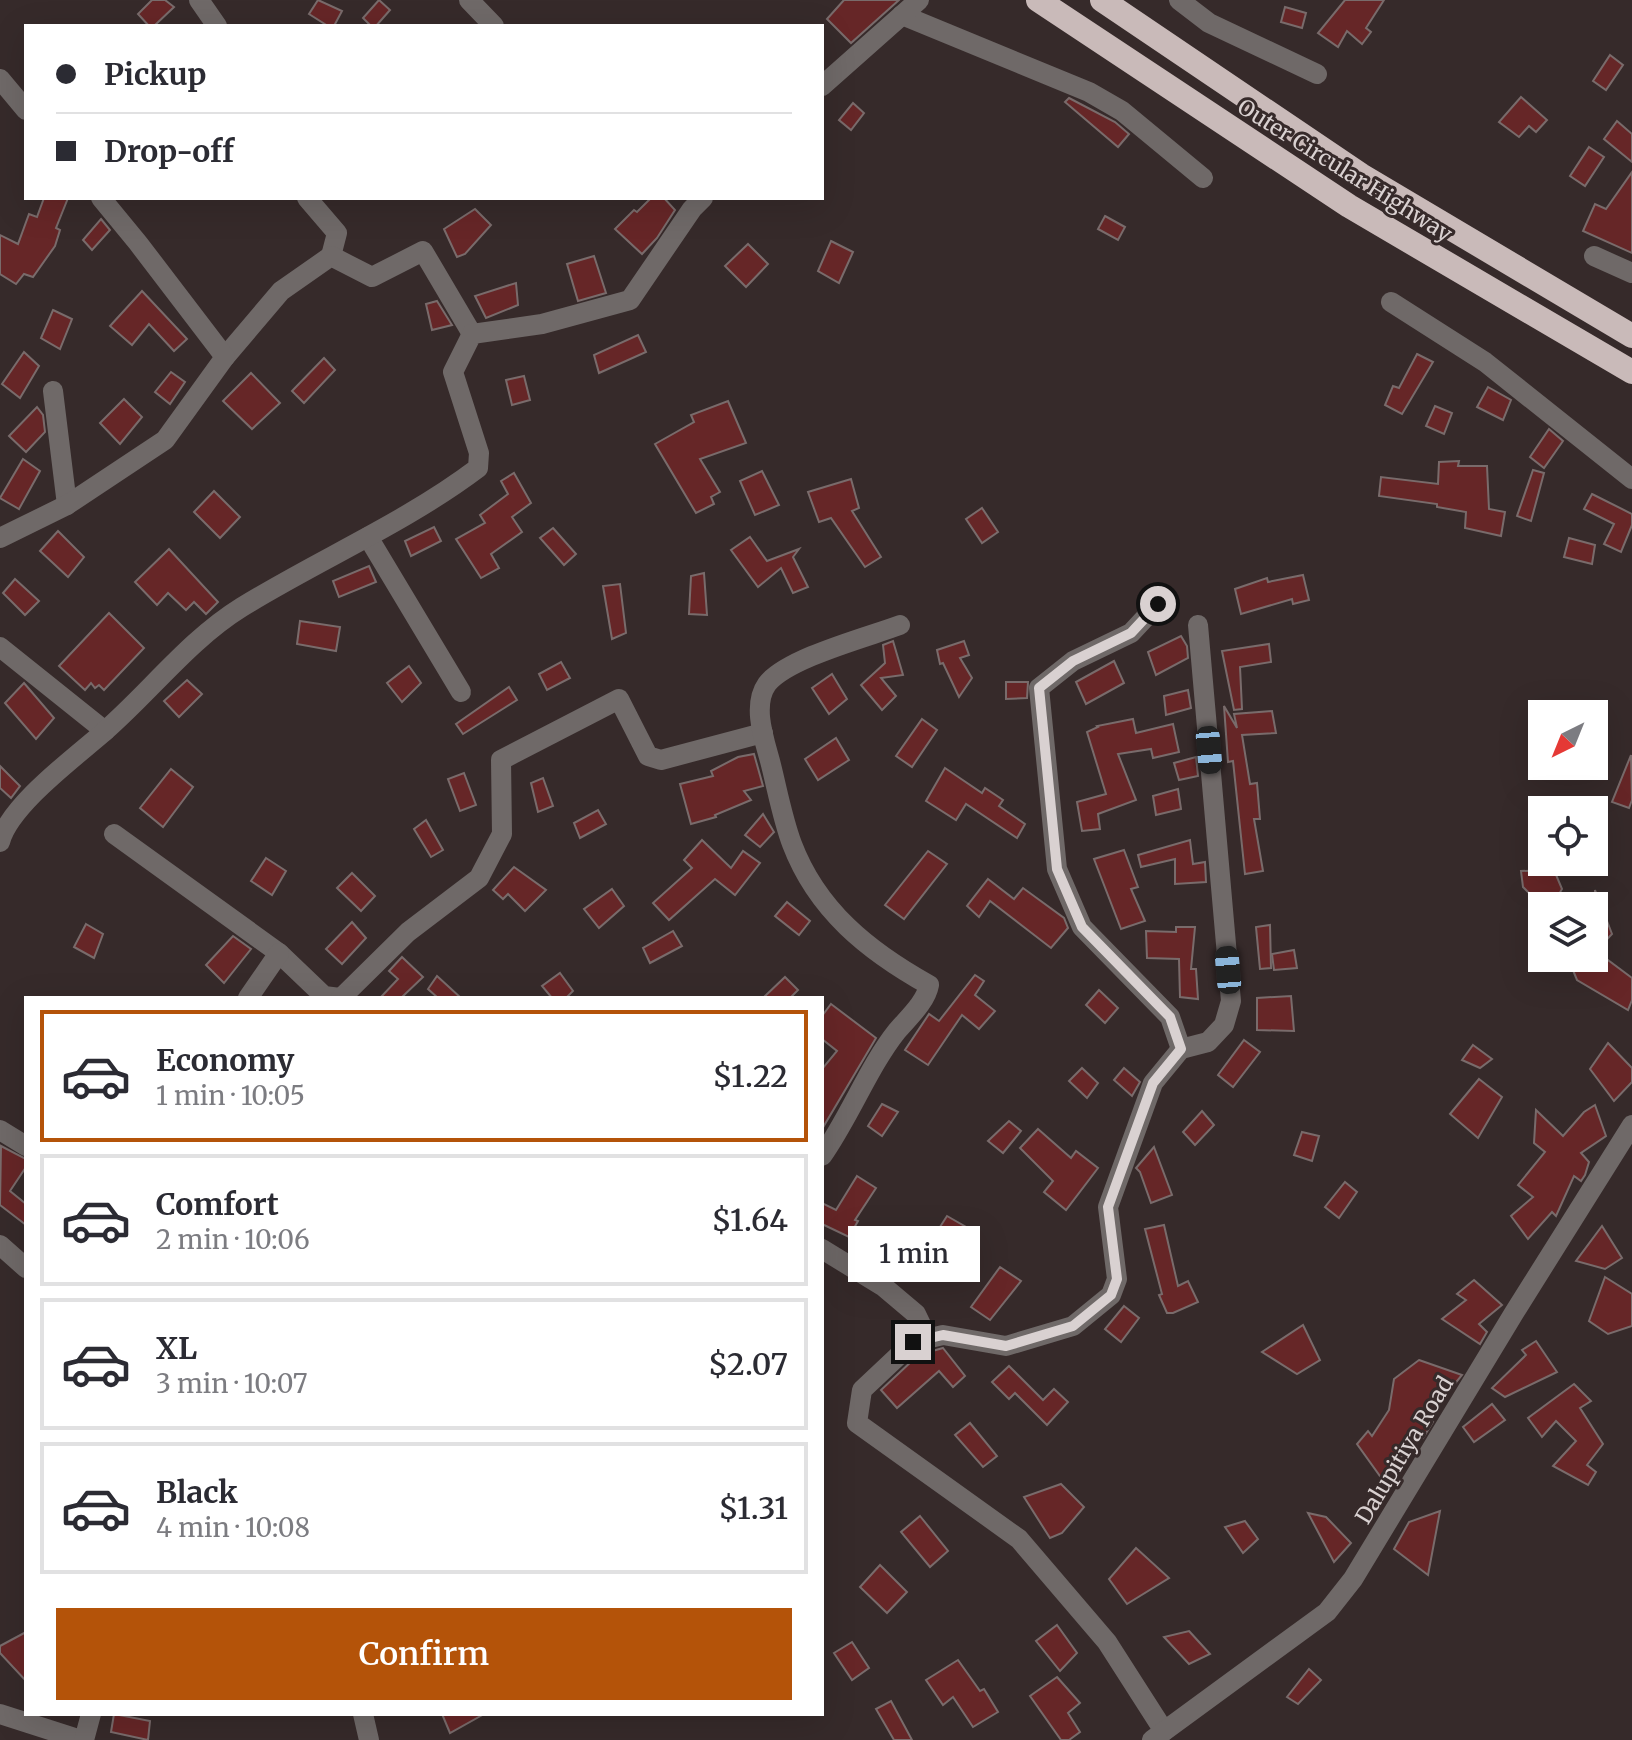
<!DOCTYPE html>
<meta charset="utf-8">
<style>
body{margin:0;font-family:Merriweather,serif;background:#f7f7f7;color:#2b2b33;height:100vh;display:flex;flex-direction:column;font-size:30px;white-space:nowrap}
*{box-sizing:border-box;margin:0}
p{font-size:26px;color:#7c7c81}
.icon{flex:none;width:44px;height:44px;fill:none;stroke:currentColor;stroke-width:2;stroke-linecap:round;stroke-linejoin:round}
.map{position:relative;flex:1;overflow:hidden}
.side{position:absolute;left:24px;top:996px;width:800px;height:720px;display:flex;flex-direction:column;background:#fff;border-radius:0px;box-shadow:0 8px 32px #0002}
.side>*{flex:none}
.hud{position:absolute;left:24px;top:24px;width:800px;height:176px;border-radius:0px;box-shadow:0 8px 32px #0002;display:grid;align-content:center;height:176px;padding:0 32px;background:#fff}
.needle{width:52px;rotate:223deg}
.buttons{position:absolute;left:1528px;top:700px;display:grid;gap:16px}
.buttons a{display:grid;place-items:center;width:80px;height:80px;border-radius:0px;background:#fff;box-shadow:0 8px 32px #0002;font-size:40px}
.end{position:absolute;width:36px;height:36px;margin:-18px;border:10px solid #d9d1d1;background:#111;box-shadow:0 0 0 4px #111}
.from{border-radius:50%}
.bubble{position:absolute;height:56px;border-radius:0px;background:#fff;box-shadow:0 8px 32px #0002;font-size:26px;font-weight:600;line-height:56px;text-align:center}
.car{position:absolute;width:24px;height:48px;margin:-24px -12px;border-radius:10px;box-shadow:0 0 6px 2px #0007;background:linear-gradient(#222 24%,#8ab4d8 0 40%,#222 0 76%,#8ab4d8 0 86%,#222 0)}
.hud b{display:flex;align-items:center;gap:28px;height:76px;font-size:30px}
.hud b+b{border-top:2px solid #e1e1e2}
.hud i{width:20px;height:20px;background:#2b2b33}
ul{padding:14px 0 0;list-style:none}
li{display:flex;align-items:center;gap:24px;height:132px;margin:0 16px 12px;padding:0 16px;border:4px solid #e1e1e2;border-radius:0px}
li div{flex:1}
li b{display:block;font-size:30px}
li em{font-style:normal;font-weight:600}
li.current{border-color:#b45309}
li>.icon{width:72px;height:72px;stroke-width:1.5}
.action{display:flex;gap:16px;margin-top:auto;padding:16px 32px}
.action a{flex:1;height:92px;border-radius:0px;background:#b45309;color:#fff;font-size:32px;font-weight:600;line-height:92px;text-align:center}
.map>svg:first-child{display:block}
.building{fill:#662627;stroke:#796b6b;stroke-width:2}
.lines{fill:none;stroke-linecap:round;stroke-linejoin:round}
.minor{stroke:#6f6968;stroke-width:20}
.highway{stroke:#c9bab9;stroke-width:24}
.route{stroke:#d9d1d1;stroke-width:10}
.labels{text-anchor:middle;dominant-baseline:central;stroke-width:6;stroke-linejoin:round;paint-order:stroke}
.street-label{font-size:22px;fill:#d9d1d1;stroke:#362a2a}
</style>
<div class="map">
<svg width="1632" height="1740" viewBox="0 0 1632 1740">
<rect width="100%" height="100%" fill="#362a2a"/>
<g class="building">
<path d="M152,0H165L174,7L154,26H149L138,14Z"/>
<path d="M318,0L342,11L334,26H328L309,14Z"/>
<path d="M379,0L390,10L376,26H371L363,18Z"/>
<path d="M844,0H899L851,43L827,19Z"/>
<path d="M1345,0H1384L1366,28L1371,32L1362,44L1347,31L1338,47L1318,33Z"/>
<path d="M1285,7L1306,13L1302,28L1281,22Z"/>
<path d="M1610,55L1623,65L1606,90L1593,81Z"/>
<path d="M1521,97L1547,120L1536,132L1529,126L1519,137L1499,122Z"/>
<path d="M1069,98L1115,122L1129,134L1118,147L1065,102Z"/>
<path d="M853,103L864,113L851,130L839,120Z"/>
<path d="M1617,121L1632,134V162L1604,139Z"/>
<path d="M1589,147L1604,157L1585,186L1570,176Z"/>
<path d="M1632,172V253L1583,231L1595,204L1606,209Z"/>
<path d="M44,198H68L56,228L60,230L55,246L33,277L24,274L16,284L0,274V235L18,244L29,214L37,217Z"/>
<path d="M651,198H664L675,210L657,238L642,254L615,229L634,210L637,212Z"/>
<path d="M475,209L491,225L465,254L457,257L444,229Z"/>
<path d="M1105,216L1125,227L1118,240L1098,229Z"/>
<path d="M101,219L110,230L92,250L83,240Z"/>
<path d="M831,241L853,252L839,283L818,271Z"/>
<path d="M748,244L768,264L746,287L725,266Z"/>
<path d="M594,256L606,293L578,301L567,264Z"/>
<path d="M516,283L518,305L486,318L475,296Z"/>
<path d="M142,291L187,339L174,351L149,324L132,345L110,326Z"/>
<path d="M437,301L452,325L432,330L426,304Z"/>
<path d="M53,310L72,319L60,349L41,338Z"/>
<path d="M638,335L646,352L599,373L594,355Z"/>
<path d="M24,352L39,366L20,398L2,384Z"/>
<path d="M1417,354L1433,362L1402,414L1385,405L1393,386L1399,388Z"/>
<path d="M324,358L335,370L304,403L292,391Z"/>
<path d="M171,372L185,382L170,404L155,392Z"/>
<path d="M251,373L280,403L252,429L223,401Z"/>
<path d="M524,376L530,400L512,405L506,380Z"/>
<path d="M1488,387L1511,400L1503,420L1477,407Z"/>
<path d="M124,399L142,417L120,444L100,423Z"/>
<path d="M728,401L746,443L700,459L720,492L711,497L714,504L696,513L655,444L694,422L691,415Z"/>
<path d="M1435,406L1452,413L1444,434L1426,426Z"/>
<path d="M37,407L43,415L45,432L26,452L9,436Z"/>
<path d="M1549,429L1563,441L1544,468L1530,457Z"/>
<path d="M23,459L40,471L19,509L0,498Z"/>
<path d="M1459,461L1458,466H1487L1489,509L1505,512L1501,536L1465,528L1466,512L1437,507V504L1379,496L1381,477L1438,484L1439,462Z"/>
<path d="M1533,470L1544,473L1531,521L1517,516Z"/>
<path d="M762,471L779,505L755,515L740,481Z"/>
<path d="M514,473L531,503L512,517L522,532L491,554L499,568L481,578L456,539L485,523L480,515L508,494L501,481Z"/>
<path d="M851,479L859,508L852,511L881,557L865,567L831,518L819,522L808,492Z"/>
<path d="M214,491L240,517L220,538L194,512Z"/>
<path d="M1592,494L1632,514V525L1621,552L1604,544L1614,524L1584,509Z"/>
<path d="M982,508L998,532L982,543L966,519Z"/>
<path d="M434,527L441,541L411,556L405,541Z"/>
<path d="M553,528L576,554L564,565L540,538Z"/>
<path d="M58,531L84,557L68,577L40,551Z"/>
<path d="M750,537L767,561L799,549L793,557L808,587L793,593L781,568L758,587L731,550Z"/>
<path d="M1569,538L1595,545L1592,564L1564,557Z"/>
<path d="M169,549L218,602L206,614L194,602L186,610L168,593L157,605L135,582Z"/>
<path d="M369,566L376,582L339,597L333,581Z"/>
<path d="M704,573L707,615L689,614L691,576Z"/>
<path d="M1303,575L1309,600L1293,604L1292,599L1241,614L1235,589L1267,578L1268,582Z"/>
<path d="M15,579L39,601L25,615L3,593Z"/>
<path d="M620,584L626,633L612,639L603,586Z"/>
<path d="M109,613L144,648L104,690L99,685L95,688L91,683L85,690L59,666Z"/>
<path d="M300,621L340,627L336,651L297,644Z"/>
<path d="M1181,636L1187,646L1188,658L1156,675L1148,652Z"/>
<path d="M893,641L903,675L881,678L896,696L882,710L861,685L885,663L883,645Z"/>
<path d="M964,641L969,655L960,658L972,678L959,697L943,663L940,664L937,650Z"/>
<path d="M1269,644L1271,662L1240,667L1242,709L1234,710L1222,651Z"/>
<path d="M1114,661L1124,683L1086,704L1076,682Z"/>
<path d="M561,662L570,678L547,690L539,674Z"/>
<path d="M409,666L421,683L402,702L387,683Z"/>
<path d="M832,674L847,699L829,714L812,688Z"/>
<path d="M187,680L202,694L179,717L164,701Z"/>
<path d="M1006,682H1028L1027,698L1006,699Z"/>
<path d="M24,683L54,718L36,739L5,703Z"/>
<path d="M509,687L517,700L463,734L456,724Z"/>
<path d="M1188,690L1191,708L1166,715L1164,696Z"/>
<path d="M1224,706L1237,728L1234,714L1272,711L1276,733L1242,735L1250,784L1257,783L1260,819H1254L1263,871L1245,874L1233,761L1228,762Z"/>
<path d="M922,719L937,730L912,767L896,756Z"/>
<path d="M1133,719L1136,733L1173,724L1179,752L1153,758L1151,749L1118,754L1136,800L1098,814L1100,829L1082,831L1077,802L1106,794L1087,732L1098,727L1097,726Z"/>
<path d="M836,738L849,760L818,780L805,759Z"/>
<path d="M754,754L763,786L744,791L751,800L715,815L716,817L691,824L680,784L713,776L711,771L738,757Z"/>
<path d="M1631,755L1632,800L1629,808L1612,802Z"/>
<path d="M1196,757L1198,776L1179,780L1174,763Z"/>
<path d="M0,766L20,786L11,798L0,788Z"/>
<path d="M945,768L982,793L985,788L1003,800L999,806L1025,824L1017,838L966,804L956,820L926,801Z"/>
<path d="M171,769L193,787L163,827L140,808Z"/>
<path d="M464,773L476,805L460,811L448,779Z"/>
<path d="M543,778L553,806L538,812L531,783Z"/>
<path d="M1178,789L1181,809L1156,815L1153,796Z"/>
<path d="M598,810L606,824L580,838L574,823Z"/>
<path d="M763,814L774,832L760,847L745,835Z"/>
<path d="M426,820L443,850L431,857L414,829Z"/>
<path d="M702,840L731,868L743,851L760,863L735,895L715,879L669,920L653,903L692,868L684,860Z"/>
<path d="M1190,840L1193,864L1205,862L1206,882L1175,884V859L1141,867L1138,855Z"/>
<path d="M1124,850L1138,887L1131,889L1145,921L1121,929L1094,859Z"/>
<path d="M928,851L947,864L904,919L885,905Z"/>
<path d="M266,858L286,871L272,895L251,881Z"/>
<path d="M514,867L546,890L525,911L508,894L503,899L493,890Z"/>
<path d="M1554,870L1562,889L1552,906H1542L1523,887L1521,871Z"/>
<path d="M352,873L375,896L361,911L337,888Z"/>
<path d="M988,879L1014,899L1023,888L1064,918L1068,928L1051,948L990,901L979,917L967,906Z"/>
<path d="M612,889L624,906L599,928L584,909Z"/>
<path d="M1595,890L1612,934L1596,951L1632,978V1000L1628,1010L1577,980L1568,958H1594Z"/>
<path d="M787,902L810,921L799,935L775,916Z"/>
<path d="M352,922L366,938L342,964L326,949Z"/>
<path d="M86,924L103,934L94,958L74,947Z"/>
<path d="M1270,925L1271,968L1260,969L1256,927Z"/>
<path d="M1176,927H1195L1191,969H1196L1198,999L1180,997L1179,959L1147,958L1146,931L1176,932Z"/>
<path d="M673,931L682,946L650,963L643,948Z"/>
<path d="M233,936L251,949L224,983L206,965Z"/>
<path d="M1294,950L1297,968L1274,970L1272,954Z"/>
<path d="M402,957L423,977L401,998H380L398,979L389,971Z"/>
<path d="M560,973L573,991L566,998H552L542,986Z"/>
<path d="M975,975L984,981L975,995L995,1011L979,1029L962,1015L928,1065L905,1050L929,1014L939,1021Z"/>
<path d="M437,976L461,998H438L428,989Z"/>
<path d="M785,977L798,990L790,998H763Z"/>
<path d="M1099,990L1118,1008L1105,1023L1086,1005Z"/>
<path d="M1291,996L1294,1031L1257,1030V998Z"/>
<path d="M831,1004L876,1038L822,1129V1069L837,1051L822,1039V1016Z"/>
<path d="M1244,1040L1260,1052L1233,1087L1218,1075Z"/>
<path d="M1608,1043L1632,1068V1082L1614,1101L1590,1069Z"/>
<path d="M1473,1045L1492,1059L1480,1068L1462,1060Z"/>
<path d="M1082,1068L1098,1083L1087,1098L1069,1081Z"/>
<path d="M1124,1068L1140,1082L1132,1096L1114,1080Z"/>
<path d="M1479,1079L1502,1097L1478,1138L1450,1114Z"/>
<path d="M882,1104L898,1112L882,1136L868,1126Z"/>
<path d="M1595,1105L1606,1136L1581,1153L1589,1162L1585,1175L1581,1181L1574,1176L1556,1216L1552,1212L1528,1239L1511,1216L1533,1197L1518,1185L1545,1152L1534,1143L1536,1110L1563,1136L1584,1112Z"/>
<path d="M1202,1111L1214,1125L1195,1145L1183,1132Z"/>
<path d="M1009,1121L1021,1131L1003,1153L988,1141Z"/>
<path d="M1038,1129L1071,1158L1076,1151L1098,1168L1066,1210L1044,1192L1053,1181L1020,1148Z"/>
<path d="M1302,1132L1319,1136L1312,1161L1294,1155Z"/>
<path d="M1,1146L26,1159V1167L10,1191L26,1204V1225L0,1205Z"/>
<path d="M1154,1147L1172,1195L1151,1203L1140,1172L1136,1168Z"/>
<path d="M857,1176L876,1188L855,1220L858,1221L849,1237L822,1224V1203L836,1210Z"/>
<path d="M1345,1182L1357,1192L1339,1218L1325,1207Z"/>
<path d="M947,1216L973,1231L951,1273L922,1255Z"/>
<path d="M1164,1225L1178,1286L1188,1281L1198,1302L1173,1313H1167L1159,1295L1162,1294L1145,1229Z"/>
<path d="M1602,1226L1622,1258L1605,1269L1576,1261Z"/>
<path d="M1000,1267L1021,1281L990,1320L971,1307Z"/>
<path d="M1605,1277L1632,1294V1326L1608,1334L1589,1321Z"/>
<path d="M1474,1280L1502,1305L1479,1324L1487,1332L1480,1344L1442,1319L1466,1300L1457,1294Z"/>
<path d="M1124,1306L1139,1318L1121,1342L1105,1329Z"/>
<path d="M1303,1325L1320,1360L1297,1374L1262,1352Z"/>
<path d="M1536,1341L1557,1372L1505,1397L1492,1388L1526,1355L1522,1350Z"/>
<path d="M943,1348L965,1376L953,1387L939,1371L897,1408L881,1390L913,1360L915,1362L929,1352Z"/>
<path d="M1419,1360L1462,1375L1428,1417L1433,1422L1423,1438L1394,1463L1401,1471L1385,1483L1357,1444L1368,1431L1372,1436L1389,1410L1394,1379Z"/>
<path d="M1009,1366L1043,1400L1054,1389L1068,1402L1047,1425L1015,1393L1009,1399L992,1382Z"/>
<path d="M1574,1384L1591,1401L1580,1408L1603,1444L1587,1465L1596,1472L1588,1485L1553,1466L1576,1441L1556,1421L1542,1437L1528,1418Z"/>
<path d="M1492,1404L1505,1420L1474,1442L1463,1427Z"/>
<path d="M970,1423L997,1456L983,1467L955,1435Z"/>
<path d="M1061,1484L1084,1507L1062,1533L1050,1538L1024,1497Z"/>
<path d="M1440,1511L1428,1575L1394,1549L1409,1522Z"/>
<path d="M1308,1513L1326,1517L1351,1543L1334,1562Z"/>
<path d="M920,1516L948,1551L930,1567L901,1532Z"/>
<path d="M1245,1521L1258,1539L1243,1553L1225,1527Z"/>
<path d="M1136,1548L1169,1578L1127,1604L1109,1579Z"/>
<path d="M880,1565L907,1592L887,1613L860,1587Z"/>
<path d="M1057,1625L1077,1653L1060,1671L1036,1641Z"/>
<path d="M1189,1631L1210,1654L1189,1664L1164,1637Z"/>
<path d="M26,1632V1681L0,1653V1646Z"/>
<path d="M852,1642L869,1668L852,1680L834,1653Z"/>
<path d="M958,1660L980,1691L984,1689L998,1712L973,1727L953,1697L943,1705L926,1680Z"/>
<path d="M1309,1669L1321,1680L1298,1704L1287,1697Z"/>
<path d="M1057,1677L1080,1703L1068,1713L1080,1732L1069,1740H1061L1030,1696Z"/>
<path d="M891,1701L912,1740H894L876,1709Z"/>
<path d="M114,1714L150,1721L148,1740L111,1732Z"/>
<path d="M442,1714H484L450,1733Z"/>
</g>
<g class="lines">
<g class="minor">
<path d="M199,0L217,26"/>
<path d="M469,0L494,26"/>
<path d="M1179,0L1209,23L1317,74"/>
<path d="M902,15L1089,92L1122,111L1203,178"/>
<path d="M0,79L26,110"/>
<path d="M822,86L919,0"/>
<path d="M307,198L337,233L331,256"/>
<path d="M1594,256L1632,273"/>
<path d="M1391,302L1485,362L1632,479"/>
<path d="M225,357L281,291L331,256L372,277L423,251L472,334"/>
<path d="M53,391L67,505"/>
<path d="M368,537L461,692"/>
<path d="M0,538L67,505L165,440L225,357L138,243L101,198"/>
<path d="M1158,604L1131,633L1073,661L1039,688L1057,869L1082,927L1170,1017L1181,1049"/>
<path d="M0,647L105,731"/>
<path d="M114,834L279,953L324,996L340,998"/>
<path d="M0,842C9,807 70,761 98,737C147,696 187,641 242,607C320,559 405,523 478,468L479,453L453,372L472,334L542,324L630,300L692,209L703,198"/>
<path d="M248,998L279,953"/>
<path d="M341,998L408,932L479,878L502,834L501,760L619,699L648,756L661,760L763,733"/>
<path d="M0,1130L26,1146"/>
<path d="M822,1156C849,1118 869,1066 897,1031C908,1018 926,1002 929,985C868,951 817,910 792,844C782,817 777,788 770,761C764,739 752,705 767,684C787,658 868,637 900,625"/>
<path d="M0,1245L26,1268"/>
<path d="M822,1249L884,1287L916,1314L928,1339"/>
<path d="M0,1714L81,1740"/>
<path d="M363,1714L369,1740"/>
<path d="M1164,1731L1107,1642L1019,1539L857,1423L862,1390L913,1342L943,1335L1006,1346L1073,1326L1111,1295L1117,1279L1108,1207L1153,1083L1181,1049L1208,1042L1224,1025L1231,1001L1198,625"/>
<path d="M84,1740L91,1714"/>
<path d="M1152,1740L1327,1612L1353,1579L1514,1313L1632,1125"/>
</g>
<g class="highway">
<path d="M1038,0L1349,206L1632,372"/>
<path d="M1102,0L1361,175L1632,336"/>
</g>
</g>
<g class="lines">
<path class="route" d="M913,1342L943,1335L1006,1346L1073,1326L1111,1295L1117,1279L1108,1207L1153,1083L1181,1049L1170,1017L1082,927L1057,869L1039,688L1073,661L1131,633L1158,604"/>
</g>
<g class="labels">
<g class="street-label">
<text transform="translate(1345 170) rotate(32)">Outer Circular Highway</text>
<text transform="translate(1404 1450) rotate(-59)">Dalupitiya Road</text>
</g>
</g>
</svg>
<div class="buttons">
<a><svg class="needle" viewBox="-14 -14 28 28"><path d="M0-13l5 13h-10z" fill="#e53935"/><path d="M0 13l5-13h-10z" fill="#7c7c81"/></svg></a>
<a><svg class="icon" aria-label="locate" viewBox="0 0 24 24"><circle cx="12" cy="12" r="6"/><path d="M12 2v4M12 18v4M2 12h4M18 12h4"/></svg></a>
<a><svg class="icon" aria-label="layers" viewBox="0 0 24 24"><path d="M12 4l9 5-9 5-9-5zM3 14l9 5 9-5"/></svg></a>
</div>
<i class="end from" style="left:1158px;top:604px"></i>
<i class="end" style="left:913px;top:1342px"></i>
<div class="bubble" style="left:848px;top:1226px;width:132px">1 min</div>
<i class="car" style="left:1209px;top:750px;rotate:175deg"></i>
<i class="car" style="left:1228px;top:970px;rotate:355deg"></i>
<div class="hud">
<b><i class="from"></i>Pickup</b>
<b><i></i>Drop-off</b>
</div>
<section class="side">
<ul>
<li class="current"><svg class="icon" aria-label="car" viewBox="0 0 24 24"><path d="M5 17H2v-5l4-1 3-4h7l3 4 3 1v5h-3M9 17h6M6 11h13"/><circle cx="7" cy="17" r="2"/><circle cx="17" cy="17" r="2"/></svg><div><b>Economy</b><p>1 min · 10:05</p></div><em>$1.22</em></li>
<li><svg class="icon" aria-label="car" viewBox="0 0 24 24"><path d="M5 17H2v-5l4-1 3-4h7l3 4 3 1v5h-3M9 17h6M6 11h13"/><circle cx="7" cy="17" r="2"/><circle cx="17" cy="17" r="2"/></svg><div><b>Comfort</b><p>2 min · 10:06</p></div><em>$1.64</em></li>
<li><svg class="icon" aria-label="car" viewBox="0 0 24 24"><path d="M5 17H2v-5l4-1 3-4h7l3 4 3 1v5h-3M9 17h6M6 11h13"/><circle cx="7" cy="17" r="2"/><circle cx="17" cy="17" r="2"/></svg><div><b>XL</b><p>3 min · 10:07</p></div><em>$2.07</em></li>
<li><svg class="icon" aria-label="car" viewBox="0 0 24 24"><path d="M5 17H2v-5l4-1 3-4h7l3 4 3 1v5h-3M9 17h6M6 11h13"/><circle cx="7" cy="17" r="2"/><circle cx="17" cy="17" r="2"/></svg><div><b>Black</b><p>4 min · 10:08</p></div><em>$1.31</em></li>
</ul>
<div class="action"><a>Confirm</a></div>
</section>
</div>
